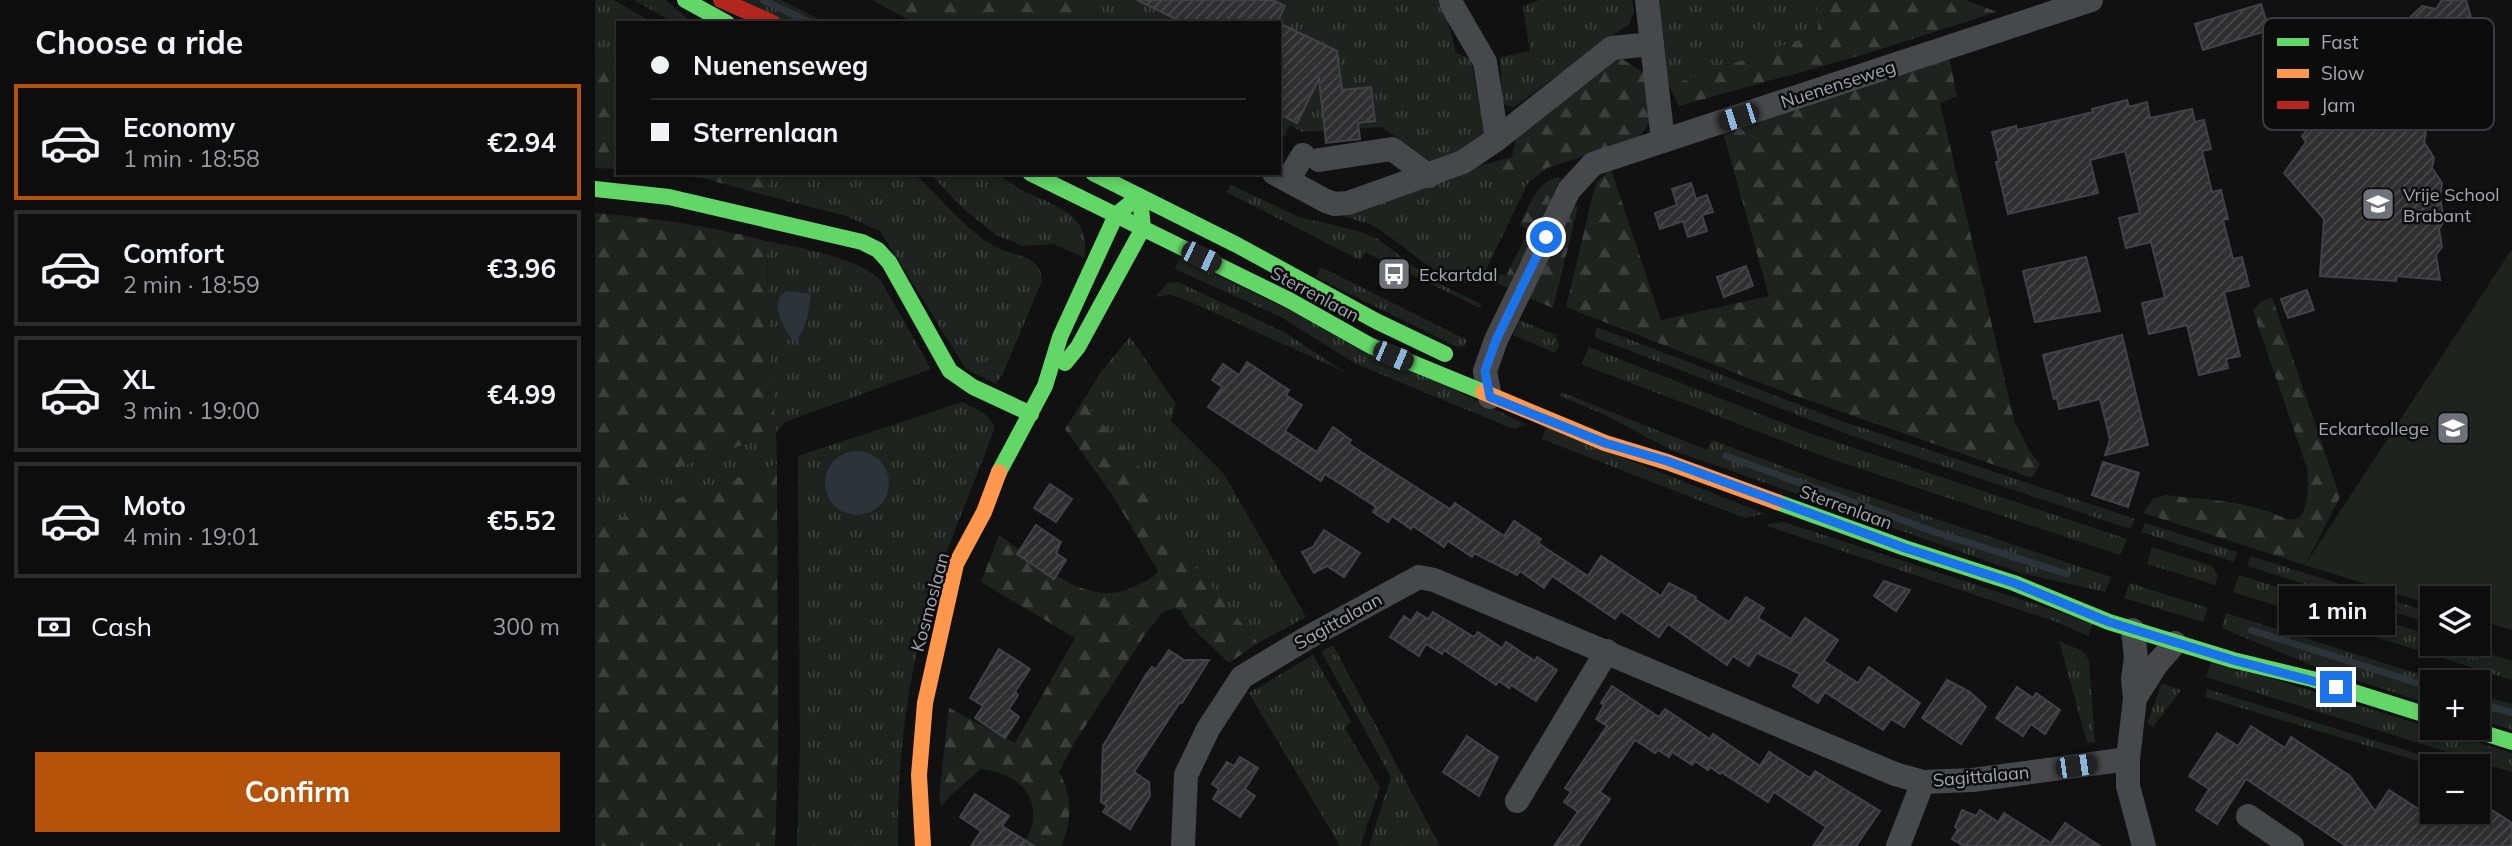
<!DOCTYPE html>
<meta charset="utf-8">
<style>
body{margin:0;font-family:Mulish,sans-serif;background:#161617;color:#f1f3f6;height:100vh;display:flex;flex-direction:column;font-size:26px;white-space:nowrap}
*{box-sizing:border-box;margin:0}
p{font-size:23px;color:#9a9c9e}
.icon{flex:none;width:38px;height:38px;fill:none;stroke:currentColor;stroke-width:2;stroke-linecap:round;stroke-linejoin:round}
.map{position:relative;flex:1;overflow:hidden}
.drawer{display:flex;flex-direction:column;background:#0d0d0e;width:595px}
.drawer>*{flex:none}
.banner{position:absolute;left:21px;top:21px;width:665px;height:154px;border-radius:0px;box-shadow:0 4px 10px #0003,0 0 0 2px #2d2d2e;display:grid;align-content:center;height:154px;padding:0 35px;background:#0d0d0e}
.tools{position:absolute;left:1825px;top:586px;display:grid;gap:14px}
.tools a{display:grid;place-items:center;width:70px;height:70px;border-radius:0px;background:#0d0d0e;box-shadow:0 4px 10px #0003,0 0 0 2px #2d2d2e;font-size:35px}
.end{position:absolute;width:32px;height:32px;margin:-16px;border:9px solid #1a73e8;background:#fff;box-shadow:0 0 0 4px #fff}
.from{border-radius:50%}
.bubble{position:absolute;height:49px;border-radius:0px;background:#0d0d0e;box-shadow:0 4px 10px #0003,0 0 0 2px #2d2d2e;font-size:23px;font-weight:700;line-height:49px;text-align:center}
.car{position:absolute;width:21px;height:42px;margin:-21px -10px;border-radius:9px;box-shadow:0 0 5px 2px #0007;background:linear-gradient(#222 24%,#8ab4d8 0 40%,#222 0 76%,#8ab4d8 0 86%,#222 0)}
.banner b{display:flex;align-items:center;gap:24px;height:66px;font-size:26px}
.banner b+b{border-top:2px solid #2d2d2e}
.banner i{width:18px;height:18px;background:#f1f3f6}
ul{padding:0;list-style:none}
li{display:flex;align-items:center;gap:21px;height:116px;margin:0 14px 10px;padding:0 21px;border:4px solid #2d2d2e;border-radius:0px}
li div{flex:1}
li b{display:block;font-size:26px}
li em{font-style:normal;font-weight:700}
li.current{border-color:#b45309}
li>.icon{width:63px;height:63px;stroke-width:1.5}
h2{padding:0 35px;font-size:32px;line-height:84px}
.pay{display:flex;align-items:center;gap:18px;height:77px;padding:0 35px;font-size:26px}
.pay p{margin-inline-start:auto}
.button{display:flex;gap:14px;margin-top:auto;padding:14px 35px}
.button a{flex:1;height:80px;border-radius:0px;background:#b45309;color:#fff;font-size:28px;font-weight:700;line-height:80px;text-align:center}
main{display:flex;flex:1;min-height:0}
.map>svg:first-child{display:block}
.grass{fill:url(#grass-tufts);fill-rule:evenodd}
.forest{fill:url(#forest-firs)}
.pitch{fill:#1e231f}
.water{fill:#2d3439}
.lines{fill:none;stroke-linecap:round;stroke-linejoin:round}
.stream{stroke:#2d3439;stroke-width:7}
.building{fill:url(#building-hatch);stroke:#414245;stroke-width:2}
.street{stroke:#47484b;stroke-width:24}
.fast{stroke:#63d668;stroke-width:16}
.slow{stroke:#ff974d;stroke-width:16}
.jam{stroke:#b3261e;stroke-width:16}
.route{stroke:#1a73e8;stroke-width:9}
.labels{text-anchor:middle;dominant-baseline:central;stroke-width:5;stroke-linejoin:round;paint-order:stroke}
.street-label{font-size:18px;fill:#a3a7b2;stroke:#0c0c0d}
.poi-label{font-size:18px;fill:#a3a7b2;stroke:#0c0c0d;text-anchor:start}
.key{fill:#0c0c0d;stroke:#393a3f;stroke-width:2}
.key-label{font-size:19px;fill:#a3a7b2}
</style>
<main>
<section class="drawer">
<h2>Choose a ride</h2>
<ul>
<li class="current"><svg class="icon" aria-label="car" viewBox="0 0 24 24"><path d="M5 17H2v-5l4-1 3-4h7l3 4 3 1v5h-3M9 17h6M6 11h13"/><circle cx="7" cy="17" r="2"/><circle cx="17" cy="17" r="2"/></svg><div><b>Economy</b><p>1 min · 18:58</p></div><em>€2.94</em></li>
<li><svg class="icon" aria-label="car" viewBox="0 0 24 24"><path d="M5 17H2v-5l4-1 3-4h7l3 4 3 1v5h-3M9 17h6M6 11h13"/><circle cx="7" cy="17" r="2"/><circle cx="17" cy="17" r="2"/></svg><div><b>Comfort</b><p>2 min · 18:59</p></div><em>€3.96</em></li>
<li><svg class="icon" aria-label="car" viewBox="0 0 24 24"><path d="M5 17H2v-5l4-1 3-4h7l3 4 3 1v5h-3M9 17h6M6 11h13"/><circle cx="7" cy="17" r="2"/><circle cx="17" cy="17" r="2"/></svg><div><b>XL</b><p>3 min · 19:00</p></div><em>€4.99</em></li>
<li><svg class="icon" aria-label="car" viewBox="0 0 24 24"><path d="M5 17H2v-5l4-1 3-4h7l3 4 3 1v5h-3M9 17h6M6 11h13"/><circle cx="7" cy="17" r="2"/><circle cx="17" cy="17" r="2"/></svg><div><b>Moto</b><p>4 min · 19:01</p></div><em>€5.52</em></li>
</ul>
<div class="pay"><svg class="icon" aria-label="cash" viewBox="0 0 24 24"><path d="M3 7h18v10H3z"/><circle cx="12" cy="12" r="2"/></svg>Cash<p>300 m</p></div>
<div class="button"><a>Confirm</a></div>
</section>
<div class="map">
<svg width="1917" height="846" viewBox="0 0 1917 846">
<defs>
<pattern id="grass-tufts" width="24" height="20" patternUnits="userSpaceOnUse" patternTransform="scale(1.75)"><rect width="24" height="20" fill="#1e231f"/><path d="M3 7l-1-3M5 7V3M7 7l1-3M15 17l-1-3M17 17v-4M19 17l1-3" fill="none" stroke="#3c403d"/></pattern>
<pattern id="forest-firs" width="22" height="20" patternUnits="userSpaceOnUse" patternTransform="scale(1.75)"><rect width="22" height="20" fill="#1e231f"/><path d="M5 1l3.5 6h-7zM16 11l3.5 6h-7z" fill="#3c403d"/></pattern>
<pattern id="building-hatch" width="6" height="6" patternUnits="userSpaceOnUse" patternTransform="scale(1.75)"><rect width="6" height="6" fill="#2f2f30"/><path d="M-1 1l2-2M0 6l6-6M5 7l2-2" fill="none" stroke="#4a4a4c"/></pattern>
</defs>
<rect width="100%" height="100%" fill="#111112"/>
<g class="grass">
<path d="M0,0H19L58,23H23V65L0,51Z"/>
<path d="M39,0H71L97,23H79Z"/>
<path d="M140,0H186L231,23H192Z"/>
<path d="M502,0H848L861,53L876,59L890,138L864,153L838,163L787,127L707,132L695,125L684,146V23H503Z"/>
<path d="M944,0H1037L1039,12L1034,24L919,107L907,104L905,57L935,51L928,6Z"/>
<path d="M1064,0H1222L1223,30L1218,35L1074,86Z"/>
<path d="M891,164L897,177L952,168L933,183L890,272C885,278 880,283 872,283C847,284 799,235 774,224C766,221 756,219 748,216V212Z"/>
<path d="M172,173H318C346,197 367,227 399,246C418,257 446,253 447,281L409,371L401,384L371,369L285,231L251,216L173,196Z"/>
<path d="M334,173C353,173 375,170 393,173C404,175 417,184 427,190C459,206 498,214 489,258L459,244L428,246L401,235L371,211Z"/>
<path d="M636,185L704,217L763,231L783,239L835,279L886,304L885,308L770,252L765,260L631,192Z"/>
<path d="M172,241C207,249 262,256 286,281L336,369L190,422L181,433L182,464L0,527V497L181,433L173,322Z"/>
<path d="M585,257L930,424L921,429L916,428L761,364L686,317L580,269Z"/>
<path d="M726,267L872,340L869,346L862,347L721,277Z"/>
<path d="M583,282L689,332L750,372L589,299L575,295L560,297L573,283Z"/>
<path d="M924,320L961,335L964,346L960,353L918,335Z"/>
<path d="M1002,327L1244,420L1540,519L1535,529L1255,435L999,337Z"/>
<path d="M535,337L581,404L576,421L629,474L711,617L663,643L570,531L561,504V486L488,401L505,373Z"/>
<path d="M994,347L1211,432L1532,539L1525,555L1230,457L986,364Z"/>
<path d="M966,392L1112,450L1117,440L1221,479L1516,577L1510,592L1426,573L1074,449L1008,414L964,396Z"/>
<path d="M367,402C379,408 395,414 400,427C383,474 363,520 346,567C314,657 302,752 303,846H202L205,747L203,456ZM247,455L294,484C290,506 275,517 253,514L233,469Z"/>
<path d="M951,427L1170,514L1149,518L947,439Z"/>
<path d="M1189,522L1498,623L1493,636L1462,622L1172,526L1173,524Z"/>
<path d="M1550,523L1642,552L1639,562L1546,532Z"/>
<path d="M1557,547L1617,566L1623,576L1620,585L1552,564Z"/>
<path d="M1656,556L1837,613V624L1652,566Z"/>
<path d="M1644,575L1837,636L1838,644H1864L1917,661V680L1638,592Z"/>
<path d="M1535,583L1613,608L1608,622L1529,598Z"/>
<path d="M1631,613L1848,682H1838L1837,705L1721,667L1627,628Z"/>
<path d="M1464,641L1488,651L1494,660L1500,742L1492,743Z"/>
<path d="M738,645L845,846H774L796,777L726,651Z"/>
<path d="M718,655L756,721L750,728L785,788L765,846H745L654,693Z"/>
<path d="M1617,660L1917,753V772L1611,677Z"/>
<path d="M1567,683L1586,690L1558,727L1552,723Z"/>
<path d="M1612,689L1863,766H1840L1610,697Z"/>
<path d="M1883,694L1917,704V730L1883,719Z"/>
</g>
<g class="forest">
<path d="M277,0H502L503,23H319Z"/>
<path d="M1222,0H1371L1402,12L1267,55L1084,106L1074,86L1218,35L1223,30Z"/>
<path d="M0,51L23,65V169L0,168Z"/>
<path d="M1347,57L1355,61L1362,96L1345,103L1419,420L1434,450L1445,465L1437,478L1184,390L971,307L999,190L1002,182L1016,169L1066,320L1174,296L1127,129Z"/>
<path d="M1017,59H1027L1049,73L1054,122L1048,132L1039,140L952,168L896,177L891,164L917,157L923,126Z"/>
<path d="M65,173H172L173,196L107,178Z"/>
<path d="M963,177L966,178L913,288L901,283L905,274L911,276L934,230L925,225C934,206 941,182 963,177Z"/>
<path d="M978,205L983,207L958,308L934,298Z"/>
<path d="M0,213C59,218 115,226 172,241L173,322L181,433L0,497Z"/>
<path d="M1677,297L1745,497L1710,565L1548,513L1558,499L1570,495C1602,499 1638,500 1669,510C1678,512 1692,522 1701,519C1715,514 1713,480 1712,468L1658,311L1666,302Z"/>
<path d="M488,401L561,486V504L570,531L663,643L634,663L594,625L585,610L579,608L567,613L549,636L478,745L464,772C478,795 477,822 466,846H427C454,807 430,774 386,769L355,796L346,807L344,797L354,708L420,743L480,638L386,582L404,535C441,560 493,612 540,586C549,582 557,579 563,571L518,496L470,429Z"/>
<path d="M182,464L183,747L180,846H0V527Z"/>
</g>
<path class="pitch" d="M1917,249V630L1883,620V598H1838L1837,605L1710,565Z"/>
<g class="water">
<path d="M191,291L216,294C213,311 213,330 199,342C189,329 180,313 184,297Z"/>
<circle cx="262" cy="483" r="32"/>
</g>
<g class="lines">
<g class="stream">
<path d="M168,0L216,23"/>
<path d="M1131,456L1340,532L1472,574"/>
<path d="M1656,630L1838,688"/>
<path d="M1883,702L1917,713"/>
</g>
</g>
<g class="building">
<path d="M542,0H678L690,6L682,23H589Z"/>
<path d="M1847,0H1871L1878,24L1889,36L1870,53L1880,61L1878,78L1857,89V97L1852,103L1819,115L1831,133L1829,142L1839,158L1837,168L1847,183L1845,197L1849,221L1844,229L1847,247L1841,255L1845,280L1802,276L1801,281L1725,276L1729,219L1689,173L1711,142L1707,136L1730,109L1729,107L1748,96L1758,98L1773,89L1779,91L1801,74L1798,49L1813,35L1811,21L1827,6L1841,9Z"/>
<path d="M1666,4L1674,30L1608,50L1600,24Z"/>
<path d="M684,23L742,51L747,90L776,87L780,121L763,123L765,139L731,143L724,79L702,123L684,114Z"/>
<path d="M1532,100L1534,107L1552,102L1555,118L1597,109L1600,122L1609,120L1616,149L1607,151L1617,192L1626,190L1633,219L1628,220L1638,259L1647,257L1654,286L1629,292L1645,356L1631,359L1633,368L1604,375L1592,325L1554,334L1547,303L1570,298L1556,242L1531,248L1524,218L1545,213L1530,151L1495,160L1503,193L1413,214L1401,162L1404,161L1397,132L1421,126L1422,130L1498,112L1497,109Z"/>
<path d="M1096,183L1101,199L1112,195L1118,212L1107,215L1112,231L1093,237L1088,221L1065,229L1060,213L1082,205L1077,189Z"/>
<path d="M1491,257L1505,311L1440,322L1428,271Z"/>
<path d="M1151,266L1158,286L1129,297L1122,277Z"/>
<path d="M1712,290L1719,310L1693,318L1686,299Z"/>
<path d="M1527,335L1553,445L1510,455L1515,440L1505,399L1464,409L1462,398L1459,399L1448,355Z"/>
<path d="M652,362L694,390L691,395L707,405L690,431L722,452L738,427L756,440L754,444L855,509L860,503L909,536L919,521L946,539L943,543L993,576L1006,556L1066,596L1074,583L1101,597L1100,599L1134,622L1151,597L1169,608L1163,618L1196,639L1210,618L1243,640L1229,661L1263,683L1274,667L1325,703L1309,727L1296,719L1288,730L1230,692L1223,703L1198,686L1205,674L1162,653L1154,666L1138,656L1132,665L1073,624L1064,637L1026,611L1020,619L957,576L949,588L925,571L922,575L879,553L877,557L853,541L849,547L818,526L816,529L797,516L793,522L778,512L781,507L730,474L726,481L613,407L627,387L617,380L628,364L644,375Z"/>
<path d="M1508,462L1544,473L1533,507L1497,495Z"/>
<path d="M455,484L477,499L461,522L439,508Z"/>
<path d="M441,525L466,542L461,553L471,560L459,579L422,554Z"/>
<path d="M729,530L765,553L749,577L732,566L719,573L707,552L718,547Z"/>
<path d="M1289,581L1315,590L1301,611L1279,596Z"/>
<path d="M822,612L833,619L838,612L879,637L883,632L907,648L911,642L940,661L942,657L962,670L941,701L916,685L914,688L904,681L901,685L849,650L847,654L831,644L824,656L795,637L809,616L816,621Z"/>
<path d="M404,649L435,669L420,692L423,695L414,709L424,717L410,738L380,718L388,706L375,698Z"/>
<path d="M574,650L589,660H614L587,703L585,702L539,772L554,782L555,796L535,829L508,812L512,806L506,802L508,746L552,673L557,667L561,669Z"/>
<path d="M1352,680L1375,692L1391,707L1366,744L1327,718Z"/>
<path d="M1017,686L1064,717L1070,709L1115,739L1118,734L1165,766L1174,752L1215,778L1220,771L1285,811L1261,846H1218L1231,827L1179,792L1173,802L1126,772L1125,774L1115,767L1113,770L1100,761L1097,765L1077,752L1074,757L1063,750L1060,753L1040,740L1005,792L1015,799L983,846H959L982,813V811L969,802L976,792L970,788L1012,726L1001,719L1009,705L1006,703Z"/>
<path d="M1422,687L1438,698L1441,693L1465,710L1450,734L1436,724L1428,736L1401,718Z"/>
<path d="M1656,726L1690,748L1696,737L1755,776L1780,811L1794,790L1825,810L1824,812H1883V801L1917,823V846H1751L1651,779L1622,824L1601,810L1614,789L1594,776L1622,733L1643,746Z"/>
<path d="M872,736L903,757L884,796L848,772Z"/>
<path d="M645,757L663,768L650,789L660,796L645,817L618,799L624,789L617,784L632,762L639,766Z"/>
<path d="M380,794L414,816L407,826L439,846H376L386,831L365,817Z"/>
<path d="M1367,810L1381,816L1385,810L1403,822L1409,813L1456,843L1470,823L1505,846H1369L1357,839L1363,829L1360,827Z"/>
</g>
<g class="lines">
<g class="street">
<path d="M856,0L857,5L890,62L902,139"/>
<path d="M1052,0L1068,141"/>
<path d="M724,160L797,149L834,176"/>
<path d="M679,173L731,201L740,204L753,203L868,162L902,139L1017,48L1057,44"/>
<path d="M693,180L708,155"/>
<path d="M895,397L890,371L901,340L974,190L998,164L1496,0"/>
<path d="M1538,630L1541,658L1538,679L1540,698L1533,759V786L1549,846"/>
<path d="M1540,698L1561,665L1580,643"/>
<path d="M922,801L1012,651"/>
<path d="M1653,816L1697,846"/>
<path d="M588,846L591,775L613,729L647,677L712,638L824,577L839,580L1300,774L1328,782L1378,780L1533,759"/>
<path d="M1303,846L1328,782"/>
</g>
<g class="fast">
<path d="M90,0L132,23"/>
<path d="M435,173L694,300L776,346L888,392"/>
<path d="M498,173L642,245L781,321L850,354"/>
<path d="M0,189L74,197L267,242L283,250L294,262L355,371L378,387L436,414"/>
<path d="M470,363L483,347L548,228L546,208"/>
<path d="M404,472L450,386L465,337L521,215L544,196"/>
<path d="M1182,502L1310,548L1419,583L1514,622L1638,660L1717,679L1838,717"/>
<path d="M1873,728L1917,742"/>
</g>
<g class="slow">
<path d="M888,392L1010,443L1072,462L1182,502"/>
<path d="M328,846L324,775L330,703L361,564L389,512L404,472"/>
</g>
<path class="jam" d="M126,0L178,23"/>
</g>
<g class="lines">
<path class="route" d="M951,237L901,340L890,371L895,397L1010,443L1072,461L1310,548L1419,583L1514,622L1638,660L1741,687"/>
</g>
<defs>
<symbol id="school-square" viewBox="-11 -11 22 22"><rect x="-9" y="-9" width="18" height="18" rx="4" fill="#70727a" stroke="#0c0c0d"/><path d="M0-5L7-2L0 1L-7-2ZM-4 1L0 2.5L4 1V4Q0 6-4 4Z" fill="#fff"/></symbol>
<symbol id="bus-square" viewBox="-11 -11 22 22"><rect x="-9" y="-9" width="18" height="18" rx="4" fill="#70727a" stroke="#0c0c0d"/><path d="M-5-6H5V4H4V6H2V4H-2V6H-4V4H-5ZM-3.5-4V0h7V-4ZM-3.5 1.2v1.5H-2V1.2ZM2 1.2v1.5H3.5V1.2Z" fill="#fff"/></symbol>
</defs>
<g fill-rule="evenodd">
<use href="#school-square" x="1764" y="185" width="38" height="38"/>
<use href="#bus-square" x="780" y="255" width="38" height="38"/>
<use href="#school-square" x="1839" y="409" width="38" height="38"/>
</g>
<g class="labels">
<g class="street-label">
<text transform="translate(1243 84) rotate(-18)">Nuenenseweg</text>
<text transform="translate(720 294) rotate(28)">Sterrenlaan</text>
<text transform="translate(1251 507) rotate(20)">Sterrenlaan</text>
<text transform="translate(335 602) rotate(-75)">Kosmoslaan</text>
<text transform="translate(743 621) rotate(-29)">Sagittalaan</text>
<text transform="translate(1386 776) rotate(-5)">Sagittalaan</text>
</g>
<g class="poi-label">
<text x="1808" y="194">Vrije School<tspan x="1808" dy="21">Brabant</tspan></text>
<text x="824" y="274">Eckartdal</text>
<text x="1834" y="428" text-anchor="end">Eckartcollege</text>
</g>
</g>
<rect x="1668" y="18" width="231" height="112" rx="10" class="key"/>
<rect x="1682" y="38" width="32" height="8" fill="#63d668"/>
<rect x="1682" y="69" width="32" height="9" fill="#ff974d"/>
<rect x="1682" y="101" width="32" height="8" fill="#b3261e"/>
<g class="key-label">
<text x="1726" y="49">Fast</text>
<text x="1726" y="80">Slow</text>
<text x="1726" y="112">Jam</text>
</g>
</svg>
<div class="tools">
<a><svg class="icon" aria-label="layers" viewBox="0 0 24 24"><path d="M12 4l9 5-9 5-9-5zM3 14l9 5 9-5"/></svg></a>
<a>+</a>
<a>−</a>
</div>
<i class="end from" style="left:951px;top:237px"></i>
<i class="end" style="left:1741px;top:687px"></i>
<div class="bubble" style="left:1684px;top:586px;width:116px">1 min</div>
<i class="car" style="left:1143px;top:117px;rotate:252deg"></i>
<i class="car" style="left:606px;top:257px;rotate:116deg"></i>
<i class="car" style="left:798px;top:356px;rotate:113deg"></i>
<i class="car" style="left:1481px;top:766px;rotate:82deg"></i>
<div class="banner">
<b><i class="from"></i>Nuenenseweg</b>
<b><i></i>Sterrenlaan</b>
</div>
</div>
</main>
